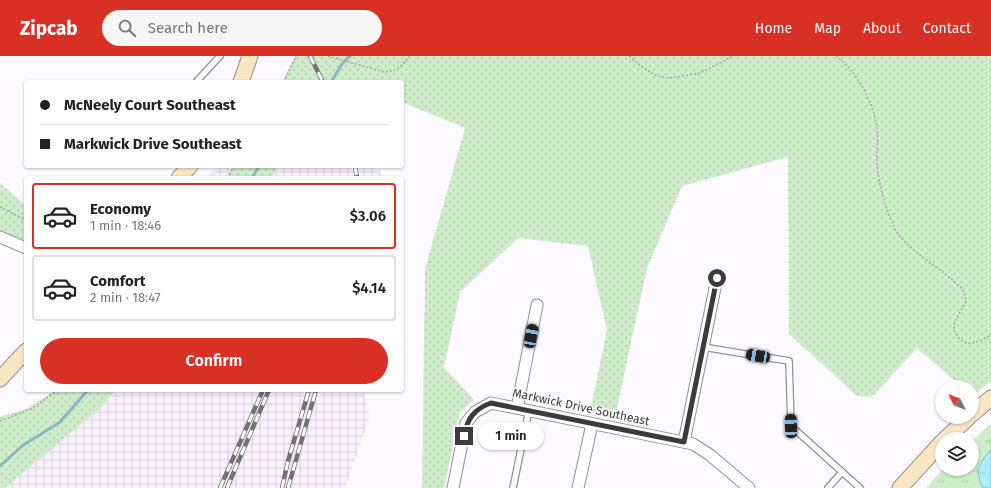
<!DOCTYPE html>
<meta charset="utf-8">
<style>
body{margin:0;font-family:"Fira Sans",sans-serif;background:#f6f6f6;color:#222;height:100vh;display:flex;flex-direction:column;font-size:15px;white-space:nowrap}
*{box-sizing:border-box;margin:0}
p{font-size:13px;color:#767676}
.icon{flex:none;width:22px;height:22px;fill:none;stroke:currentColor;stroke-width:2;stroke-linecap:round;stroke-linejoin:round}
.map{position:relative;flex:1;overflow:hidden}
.side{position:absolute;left:24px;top:120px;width:380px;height:216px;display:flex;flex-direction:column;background:#fff;border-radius:4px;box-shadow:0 1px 3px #0004}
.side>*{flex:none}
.banner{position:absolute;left:24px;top:24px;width:380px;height:88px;border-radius:4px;box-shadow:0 1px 3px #0004;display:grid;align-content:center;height:88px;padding:0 16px;background:#fff}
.needle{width:26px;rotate:312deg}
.buttons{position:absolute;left:935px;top:324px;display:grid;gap:8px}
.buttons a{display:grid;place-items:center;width:44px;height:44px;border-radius:50%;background:#fff;box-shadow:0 1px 3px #0004;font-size:20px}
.end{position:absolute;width:18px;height:18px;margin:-9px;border:5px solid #3c3a3d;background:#fff;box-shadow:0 0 0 2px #fff}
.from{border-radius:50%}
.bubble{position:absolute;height:28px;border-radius:14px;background:#fff;box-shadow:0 1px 3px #0004;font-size:13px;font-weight:600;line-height:28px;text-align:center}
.car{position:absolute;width:12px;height:24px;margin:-12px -6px;border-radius:5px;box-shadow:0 0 3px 1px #0007;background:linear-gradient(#222 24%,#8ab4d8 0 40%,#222 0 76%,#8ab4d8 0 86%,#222 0)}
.banner b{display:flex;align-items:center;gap:14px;height:38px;font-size:15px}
.banner b+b{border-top:1px solid #e0e0e0}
.banner i{width:10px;height:10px;background:#222}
ul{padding:7px 0 0;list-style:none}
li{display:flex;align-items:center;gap:12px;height:66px;margin:0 8px 6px;padding:0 8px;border:2px solid #e0e0e0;border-radius:4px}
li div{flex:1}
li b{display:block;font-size:15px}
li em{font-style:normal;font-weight:600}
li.active{border-color:#d93025}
li>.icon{width:36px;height:36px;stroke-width:1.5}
.primary-button{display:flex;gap:8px;margin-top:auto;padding:8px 16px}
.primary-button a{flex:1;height:46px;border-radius:24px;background:#d93025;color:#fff;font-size:16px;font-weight:600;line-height:46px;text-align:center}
header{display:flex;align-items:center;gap:24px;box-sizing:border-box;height:56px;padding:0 20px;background:#d93025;color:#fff}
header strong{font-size:19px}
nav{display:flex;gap:22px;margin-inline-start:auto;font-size:14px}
.search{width:280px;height:36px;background:#f6f6f6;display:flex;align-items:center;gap:10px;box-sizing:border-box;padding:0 14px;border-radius:22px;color:#767676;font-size:15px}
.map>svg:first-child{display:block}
.industrial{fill:url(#industrial-grid)}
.grass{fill:url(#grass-dots)}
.park{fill:url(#park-tufts)}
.water{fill:url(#water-ripples);stroke:#8ab7c4}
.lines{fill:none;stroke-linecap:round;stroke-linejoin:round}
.stream{stroke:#8ab7c4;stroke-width:3}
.lane-casing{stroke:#929095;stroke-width:8}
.street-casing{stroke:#929095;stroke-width:13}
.secondary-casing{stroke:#929095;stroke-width:17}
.path{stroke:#a3a0a4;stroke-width:1.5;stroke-dasharray:2 2;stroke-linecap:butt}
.lane{stroke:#fff;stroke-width:5.5}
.street{stroke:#fff;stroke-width:11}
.secondary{stroke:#fae6c3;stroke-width:15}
.rail-casing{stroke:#737174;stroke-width:4.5}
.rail{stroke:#fff;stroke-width:3;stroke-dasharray:9;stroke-linecap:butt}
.route{stroke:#3c3a3d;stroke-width:5}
.labels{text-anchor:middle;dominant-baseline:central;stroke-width:3;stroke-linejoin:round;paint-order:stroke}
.street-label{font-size:12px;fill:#3c3a3d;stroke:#fff}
</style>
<header>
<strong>Zipcab</strong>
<div class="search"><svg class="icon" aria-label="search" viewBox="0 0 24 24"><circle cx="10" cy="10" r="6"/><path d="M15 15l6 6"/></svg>Search here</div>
<nav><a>Home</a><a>Map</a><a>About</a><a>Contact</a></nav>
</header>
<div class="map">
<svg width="991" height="432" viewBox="0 0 991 432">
<defs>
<pattern id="industrial-grid" width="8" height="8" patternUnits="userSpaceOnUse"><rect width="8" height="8" fill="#f8f1fe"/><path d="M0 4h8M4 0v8" fill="none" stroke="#d6cfdb"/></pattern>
<pattern id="grass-dots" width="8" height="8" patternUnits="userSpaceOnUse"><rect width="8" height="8" fill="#ceebca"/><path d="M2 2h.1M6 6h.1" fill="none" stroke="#b2caae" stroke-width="1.8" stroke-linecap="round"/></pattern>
<pattern id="park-tufts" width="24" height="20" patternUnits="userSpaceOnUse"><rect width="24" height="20" fill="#ceebca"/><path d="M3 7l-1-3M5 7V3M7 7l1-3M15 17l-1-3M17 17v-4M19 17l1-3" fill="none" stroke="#b2caae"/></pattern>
<pattern id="water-ripples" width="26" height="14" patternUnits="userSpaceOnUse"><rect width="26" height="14" fill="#acedfe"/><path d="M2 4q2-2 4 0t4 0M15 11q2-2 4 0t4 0" fill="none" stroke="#95ccdb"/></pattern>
</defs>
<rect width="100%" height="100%" fill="#fdfaff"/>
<g class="industrial">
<path d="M218,110H233L225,122H207Z"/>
<path d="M280,110H378L382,122H271Z"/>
<path d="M116,334H363L370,360L345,432H5L98,354Z"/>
</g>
<g class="grass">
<path d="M295,0H991V325L973,340L972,331H962L917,292L872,341L857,340L789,278L788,101L682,130L647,212L615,361L590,356L607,274L588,190L518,182L460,236L444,311L474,344L460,356L444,432H422L425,213L465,72L402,46V26H354L348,24L347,26H282Z"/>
<path d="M233,110H279L271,122H225Z"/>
<path d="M0,127L26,150V184L0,175Z"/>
<path d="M55,334H116L98,354L5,432H0V361L28,352Z"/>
</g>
<path class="park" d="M991,367V432H926L943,413H972V385Z"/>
<path class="water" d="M991,394V432H983C974,414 978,408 991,394Z"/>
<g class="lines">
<g class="stream">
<path d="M331,26L342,8L350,0"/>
<path d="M252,122L259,110"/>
<path d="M0,410L22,390L60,366L88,334"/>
</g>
<defs>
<g id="lane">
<path d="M196,26L220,0"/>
<path d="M703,291L789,305L791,370L860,432"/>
<path d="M513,432L529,354"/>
<path d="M828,432L842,416"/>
</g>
<g id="street">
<path d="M0,181L26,192"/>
<path d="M517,352L537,249"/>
<path d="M684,386L717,222"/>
<path d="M453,432L466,367L475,356L491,347L693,388L710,399L749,432"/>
<path d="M578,432L592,368"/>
</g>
<g id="secondary">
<path d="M241,26L250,0"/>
<path d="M179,122L190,110"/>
<path d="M0,323L26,295"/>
<path d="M972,358L991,342"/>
<path d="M945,383L969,361"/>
<path d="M900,432L942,386"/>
</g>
</defs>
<use href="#lane" class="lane-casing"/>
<use href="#street" class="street-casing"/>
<use href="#secondary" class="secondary-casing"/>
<g class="path">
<path d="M328,0L384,16C396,15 402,11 409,0"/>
<path d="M629,0L642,11L657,20L670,22L700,17L733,0"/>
<path d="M836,0C856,15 871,42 876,66C879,80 876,95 877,109C879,129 886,155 895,173C907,195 945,214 963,234L966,244C963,253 957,259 955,267C953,272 954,276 957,280C965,293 981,285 991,279"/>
<path d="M284,26L296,0"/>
<path d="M227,122L234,110"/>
<path d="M0,151L26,164"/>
<path d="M0,365L31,353L59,334"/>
</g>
<use href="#lane" class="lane"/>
<use href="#street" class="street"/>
<use href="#secondary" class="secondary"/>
<defs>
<g id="rail">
<path d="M310,0L323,26"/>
<path d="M355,110L357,122"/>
<path d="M220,432L263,334"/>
<path d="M227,432L269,334"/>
<path d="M282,432L288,405L309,334"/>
<path d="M288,432L316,334"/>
</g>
</defs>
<use href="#rail" class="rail-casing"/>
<use href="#rail" class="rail"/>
</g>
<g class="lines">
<path class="route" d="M464,380C467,363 474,353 491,347L684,386L717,222"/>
</g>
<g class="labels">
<g class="street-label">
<text transform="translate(581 351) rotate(12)">Markwick Drive Southeast</text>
</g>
</g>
</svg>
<div class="buttons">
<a><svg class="needle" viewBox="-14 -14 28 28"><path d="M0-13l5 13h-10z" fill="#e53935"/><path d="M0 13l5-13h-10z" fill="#767676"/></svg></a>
<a><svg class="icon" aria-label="layers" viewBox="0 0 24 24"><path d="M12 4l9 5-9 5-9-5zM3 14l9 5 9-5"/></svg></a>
</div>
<i class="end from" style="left:717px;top:222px"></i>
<i class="end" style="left:464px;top:380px"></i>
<div class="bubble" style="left:478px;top:366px;width:66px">1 min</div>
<i class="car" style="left:531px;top:280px;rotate:11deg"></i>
<i class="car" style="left:758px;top:300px;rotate:280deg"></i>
<i class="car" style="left:791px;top:370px;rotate:358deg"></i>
<div class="banner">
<b><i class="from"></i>McNeely Court Southeast</b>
<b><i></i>Markwick Drive Southeast</b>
</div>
<section class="side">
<ul>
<li class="active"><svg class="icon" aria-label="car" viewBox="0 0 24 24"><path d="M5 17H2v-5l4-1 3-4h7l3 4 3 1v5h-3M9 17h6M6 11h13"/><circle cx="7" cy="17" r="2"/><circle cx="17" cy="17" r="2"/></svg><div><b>Economy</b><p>1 min · 18:46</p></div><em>$3.06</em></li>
<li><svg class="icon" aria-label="car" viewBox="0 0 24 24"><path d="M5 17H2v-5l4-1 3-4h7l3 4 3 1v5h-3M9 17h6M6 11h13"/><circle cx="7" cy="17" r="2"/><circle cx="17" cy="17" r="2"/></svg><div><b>Comfort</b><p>2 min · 18:47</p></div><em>$4.14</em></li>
</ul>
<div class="primary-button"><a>Confirm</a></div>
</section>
</div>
